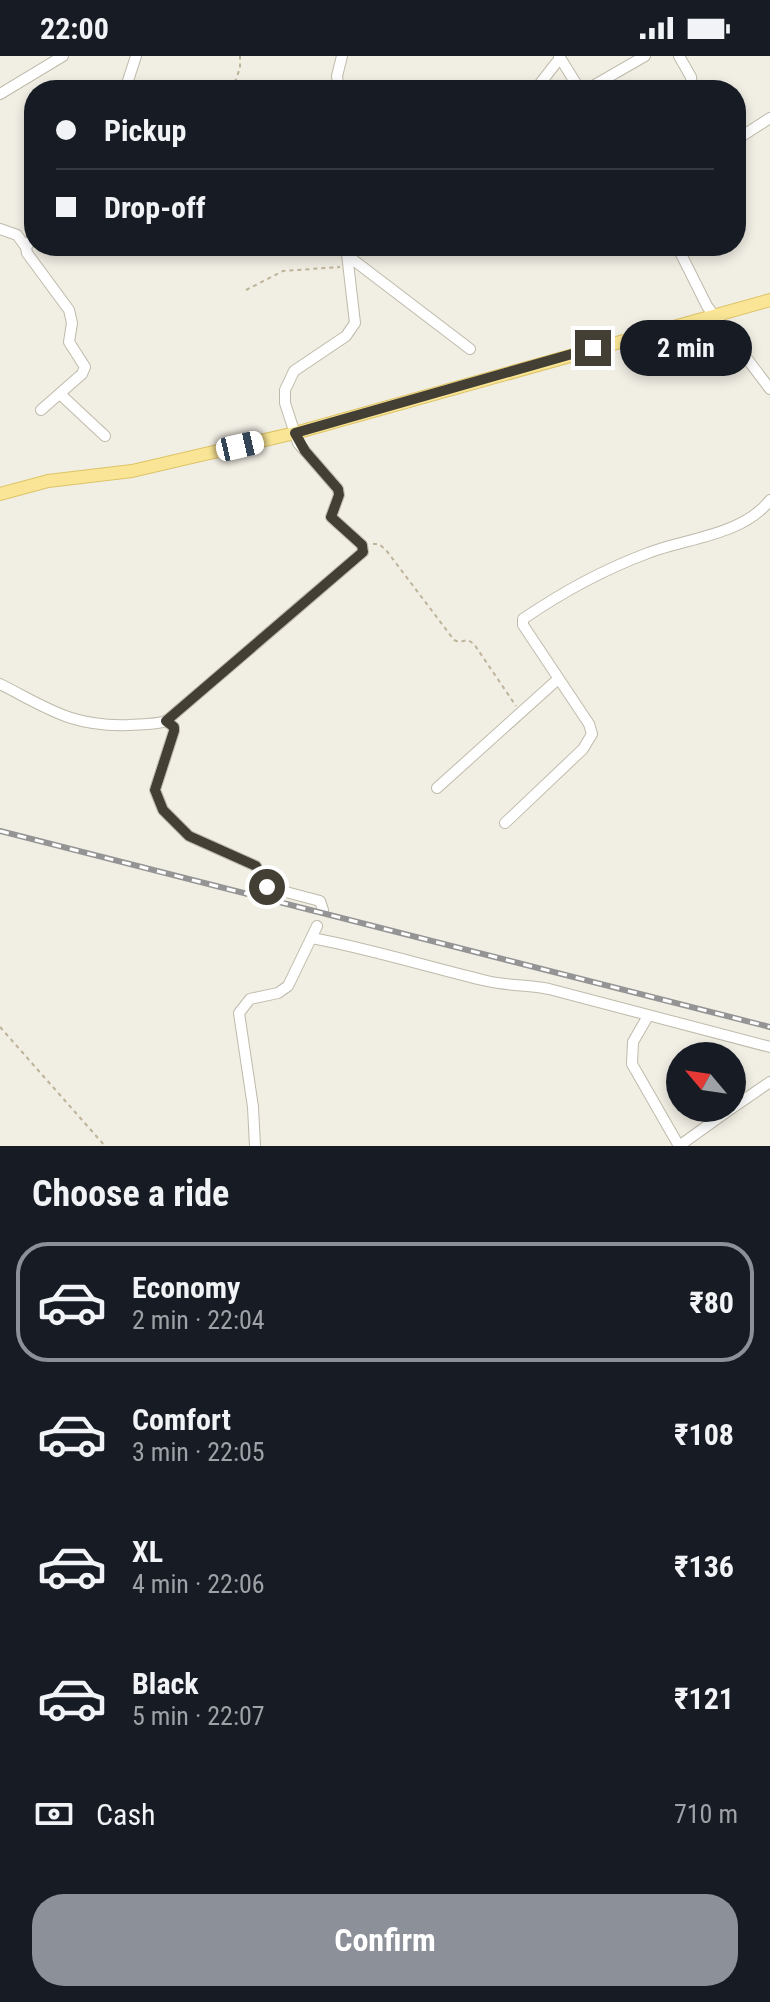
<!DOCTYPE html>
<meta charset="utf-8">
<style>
body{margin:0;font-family:"Roboto Condensed",sans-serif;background:#20242c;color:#f1f3f6;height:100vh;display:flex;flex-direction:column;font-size:30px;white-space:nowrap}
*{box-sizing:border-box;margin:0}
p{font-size:26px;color:#9ea1a6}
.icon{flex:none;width:44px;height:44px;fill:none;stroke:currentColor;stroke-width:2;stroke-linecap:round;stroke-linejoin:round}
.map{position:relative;height:1090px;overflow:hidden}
.panel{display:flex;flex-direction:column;background:#171b24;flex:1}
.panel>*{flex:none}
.guide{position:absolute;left:24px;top:24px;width:722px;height:176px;border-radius:32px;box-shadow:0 4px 12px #0003;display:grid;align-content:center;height:176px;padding:0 32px;background:#171b24}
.needle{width:52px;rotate:299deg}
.buttons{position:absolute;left:666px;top:986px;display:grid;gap:16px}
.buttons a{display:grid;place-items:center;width:80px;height:80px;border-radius:50%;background:#171b24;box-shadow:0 4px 12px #0003;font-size:40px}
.end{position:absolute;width:36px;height:36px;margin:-18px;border:10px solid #433f34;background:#fff;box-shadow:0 0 0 4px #fff}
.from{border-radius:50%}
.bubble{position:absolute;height:56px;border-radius:28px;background:#171b24;box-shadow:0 4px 12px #0003;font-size:26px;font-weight:700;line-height:56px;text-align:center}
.car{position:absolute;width:24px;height:48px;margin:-24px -12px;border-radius:10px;box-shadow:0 0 6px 2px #0007;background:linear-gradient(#fff 24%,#345 0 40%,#fff 0 76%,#345 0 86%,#fff 0)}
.guide b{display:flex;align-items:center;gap:28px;height:76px;font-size:30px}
.guide b+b{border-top:2px solid #363941}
.guide i{width:20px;height:20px;background:#f1f3f6}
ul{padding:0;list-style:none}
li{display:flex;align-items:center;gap:24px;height:120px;margin:0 16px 12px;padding:0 16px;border:4px solid transparent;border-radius:32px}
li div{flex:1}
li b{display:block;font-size:30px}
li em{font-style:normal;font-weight:700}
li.active{border-color:#8c9099}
li>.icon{width:72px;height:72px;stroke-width:1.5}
h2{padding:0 32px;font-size:36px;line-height:96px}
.pay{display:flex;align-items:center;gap:20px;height:88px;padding:0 32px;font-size:30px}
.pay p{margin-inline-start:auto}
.action{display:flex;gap:16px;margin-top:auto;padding:16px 32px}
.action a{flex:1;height:92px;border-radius:32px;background:#8c9099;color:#fff;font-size:32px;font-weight:700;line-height:92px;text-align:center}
.status{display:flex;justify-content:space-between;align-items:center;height:56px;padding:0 40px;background:#171b24;direction:ltr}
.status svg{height:22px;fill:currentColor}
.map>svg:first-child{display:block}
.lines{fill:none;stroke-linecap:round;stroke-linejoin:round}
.minor-casing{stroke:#bfbaaa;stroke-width:12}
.major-casing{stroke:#ddc466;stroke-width:14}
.path{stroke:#bdb499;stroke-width:2;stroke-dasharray:4 4;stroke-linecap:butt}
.minor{stroke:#fff;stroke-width:10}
.major{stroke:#f9e595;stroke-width:12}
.rail-casing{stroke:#949494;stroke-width:6}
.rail{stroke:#fff;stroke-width:3;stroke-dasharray:9;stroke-linecap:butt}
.route{stroke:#433f34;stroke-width:10}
</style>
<div class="status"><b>22:00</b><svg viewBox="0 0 49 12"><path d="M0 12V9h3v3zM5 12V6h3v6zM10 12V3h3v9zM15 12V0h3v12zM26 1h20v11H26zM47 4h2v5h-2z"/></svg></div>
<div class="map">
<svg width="770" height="1090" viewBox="0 0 770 1090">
<rect width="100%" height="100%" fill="#f1eee4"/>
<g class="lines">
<defs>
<g id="minor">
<path d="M559,0L580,34"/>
<path d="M679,0L691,21L692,34"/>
<path d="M125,34L136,0"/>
<path d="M339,34L337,20L342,0"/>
<path d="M535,34L560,2"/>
<path d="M586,34L645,0"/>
<path d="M0,38L63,0"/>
<path d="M736,84L770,62"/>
<path d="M0,173L17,179L26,191"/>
<path d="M34,180L26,191L27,197L69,254L72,267L69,286L85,311L82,318L41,354"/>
<path d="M348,190L347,198L352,203L470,293"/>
<path d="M677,190L707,250L770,333"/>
<path d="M60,338L105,380"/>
<path d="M0,628C49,653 72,671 129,669C142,668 154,669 166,665L363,496L362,489L331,461L339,439L338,433L298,387L285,347V334L294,315L346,280L355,267L347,198"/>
<path d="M166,665L174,671V675L155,734L163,754L189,780L256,810L267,831L320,845L323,854"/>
<path d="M437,732L557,624"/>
<path d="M505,767L583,693L592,678L589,668L523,569V563C561,537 605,513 648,497C687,482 743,479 770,444"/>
<path d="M312,882C371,893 428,911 487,925C509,930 529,929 549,933L770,991"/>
<path d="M648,960L633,986L632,1008L679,1090"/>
<path d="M732,1052L770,1026"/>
<path d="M255,1090L253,1051L239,957L250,943L278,937L288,930L317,870"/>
<path d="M679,1090L732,1052"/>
</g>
<path id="major" d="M0,438L48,425L132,415L295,377L770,244"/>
</defs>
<use href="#minor" class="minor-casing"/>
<use href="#major" class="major-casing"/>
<g class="path">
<path d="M232,34L240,12V0"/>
<path d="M246,234L283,215L340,211"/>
<path d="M373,488H379L386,494L454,584L459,586L468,584L474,588L516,650"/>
<path d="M0,971L105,1090"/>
</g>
<use href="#minor" class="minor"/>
<use href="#major" class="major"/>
<defs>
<path id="rail" d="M0,775L770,971"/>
</defs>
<use href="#rail" class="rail-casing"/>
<use href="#rail" class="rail"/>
</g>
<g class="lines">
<path class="route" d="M267,831L256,810L189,780L163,754L155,734L174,675V671L166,665L363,496L362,489L331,461L339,439L338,433L305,395L295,377L593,292"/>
</g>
</svg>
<div class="buttons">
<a><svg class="needle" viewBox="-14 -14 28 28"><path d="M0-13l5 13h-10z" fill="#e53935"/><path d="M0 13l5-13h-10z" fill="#9ea1a6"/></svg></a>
</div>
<i class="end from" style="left:267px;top:831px"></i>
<i class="end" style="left:593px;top:292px"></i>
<div class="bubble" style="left:620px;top:264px;width:132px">2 min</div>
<i class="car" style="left:240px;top:390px;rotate:77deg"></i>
<div class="guide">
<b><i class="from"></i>Pickup</b>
<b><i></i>Drop-off</b>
</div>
</div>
<section class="panel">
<h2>Choose a ride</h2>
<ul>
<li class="active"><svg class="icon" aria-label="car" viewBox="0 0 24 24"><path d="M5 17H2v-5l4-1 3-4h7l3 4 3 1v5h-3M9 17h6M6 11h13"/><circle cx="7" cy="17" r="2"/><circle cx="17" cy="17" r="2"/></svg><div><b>Economy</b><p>2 min · 22:04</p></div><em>₹80</em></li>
<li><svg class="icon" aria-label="car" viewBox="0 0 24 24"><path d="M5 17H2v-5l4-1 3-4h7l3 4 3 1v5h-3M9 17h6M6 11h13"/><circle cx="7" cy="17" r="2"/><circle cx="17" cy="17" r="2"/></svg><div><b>Comfort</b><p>3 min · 22:05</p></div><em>₹108</em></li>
<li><svg class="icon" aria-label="car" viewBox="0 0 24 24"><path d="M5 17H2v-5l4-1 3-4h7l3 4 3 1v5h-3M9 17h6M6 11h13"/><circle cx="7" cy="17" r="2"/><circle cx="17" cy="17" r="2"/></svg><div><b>XL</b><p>4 min · 22:06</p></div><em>₹136</em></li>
<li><svg class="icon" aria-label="car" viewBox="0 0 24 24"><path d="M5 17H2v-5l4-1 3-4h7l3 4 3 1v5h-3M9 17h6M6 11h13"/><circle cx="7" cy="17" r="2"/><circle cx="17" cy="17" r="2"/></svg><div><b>Black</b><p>5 min · 22:07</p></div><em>₹121</em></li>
</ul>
<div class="pay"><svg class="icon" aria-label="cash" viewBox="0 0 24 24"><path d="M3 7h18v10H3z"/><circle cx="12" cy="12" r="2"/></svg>Cash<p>710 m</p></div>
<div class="action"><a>Confirm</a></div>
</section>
